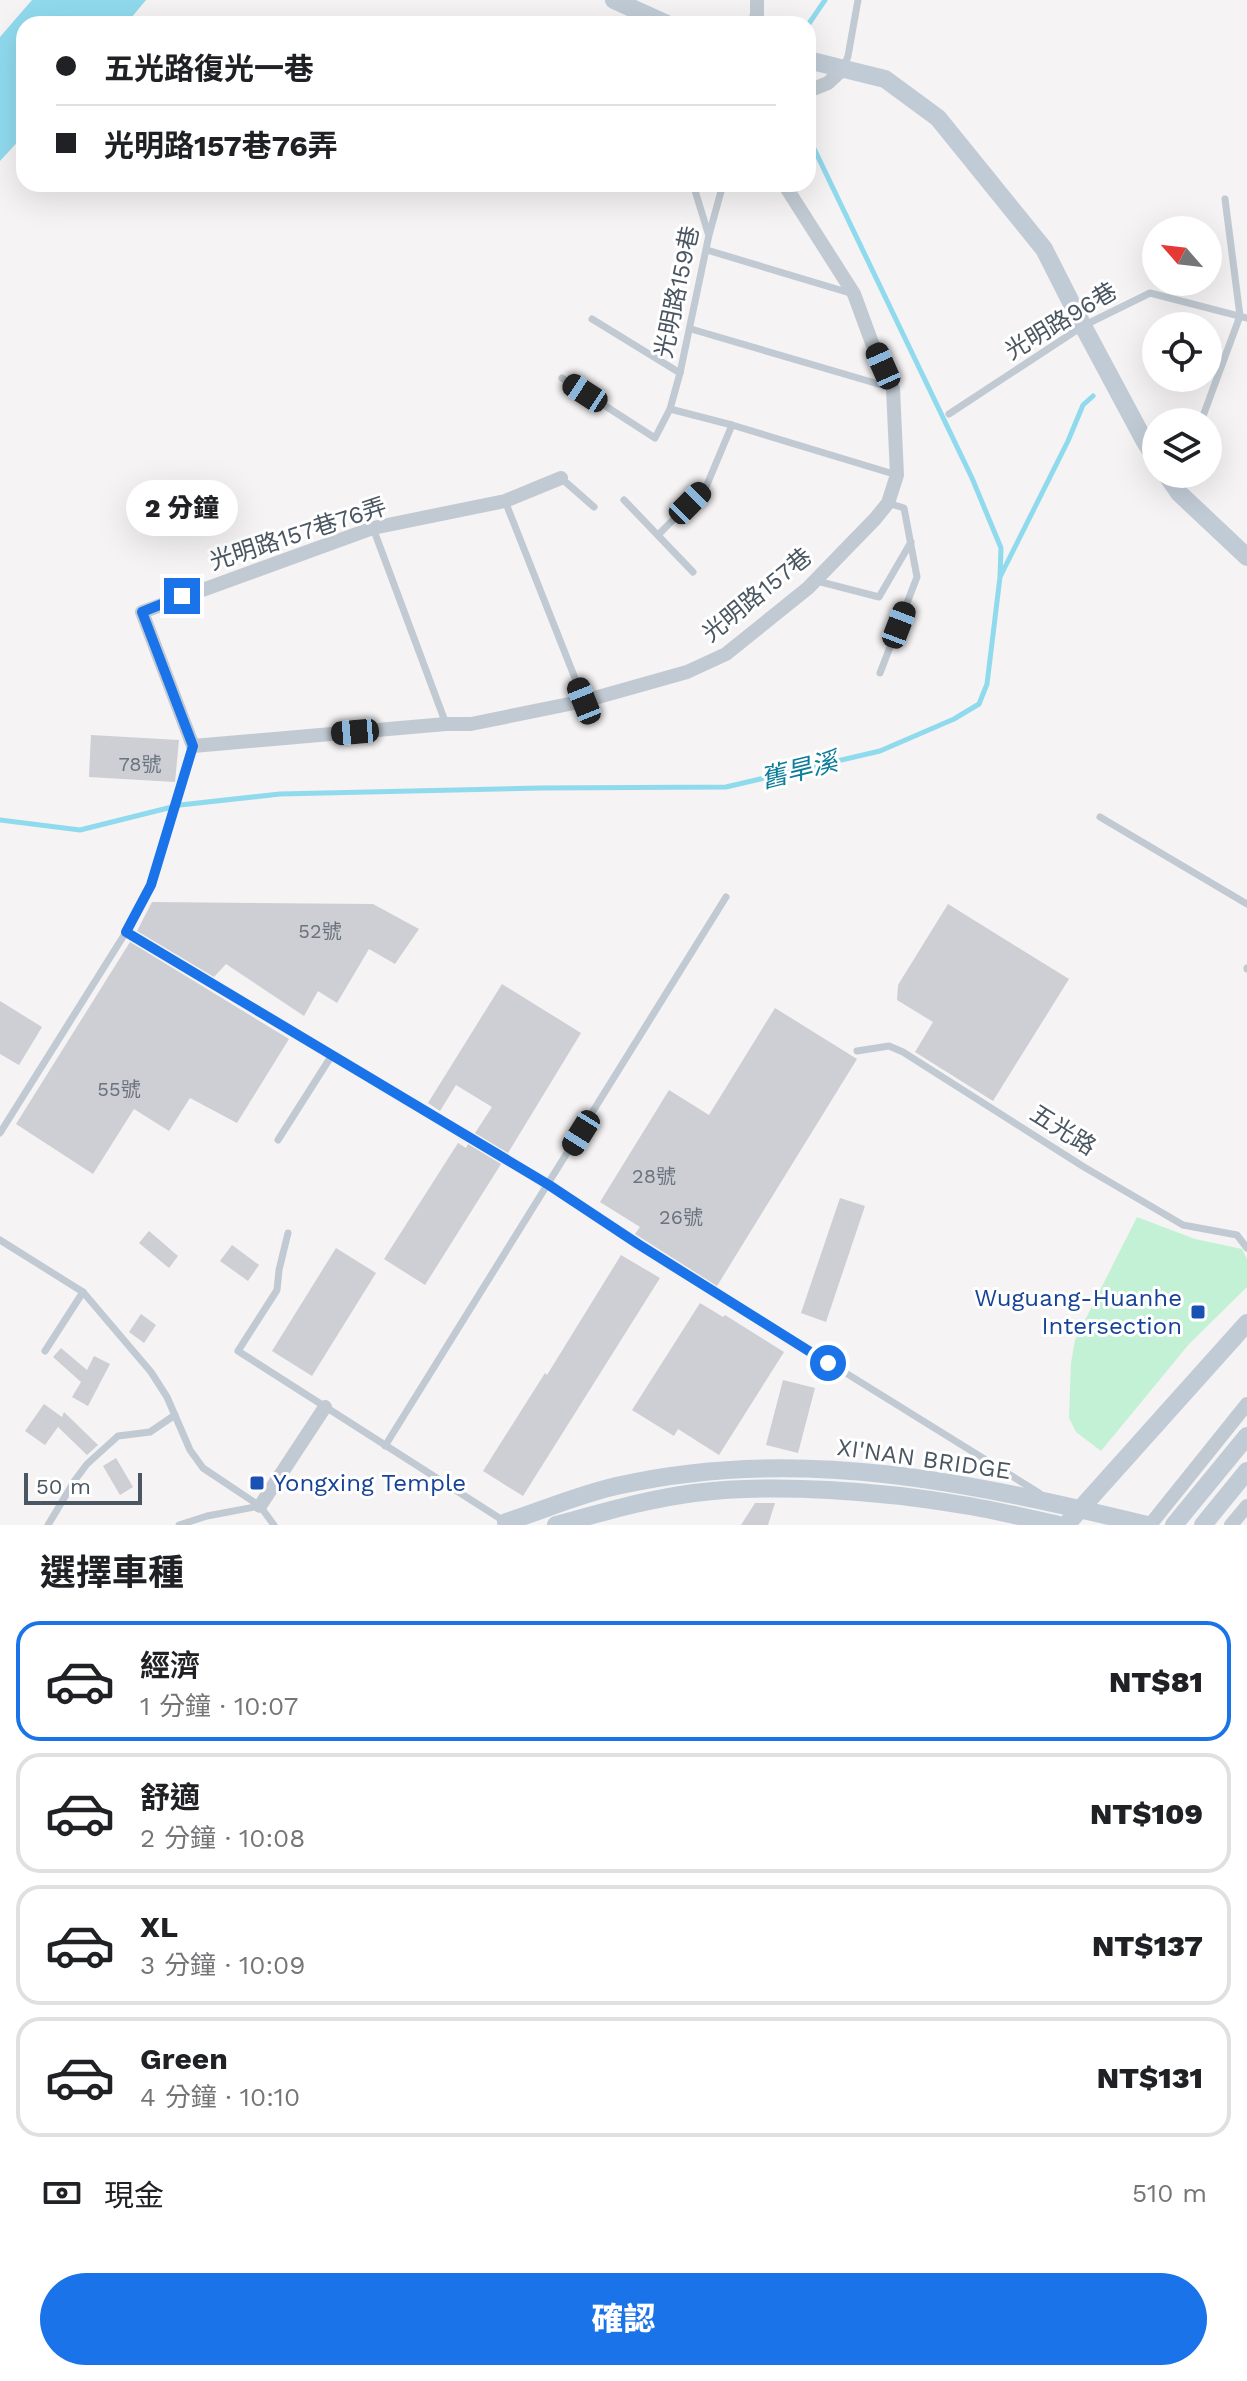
<!DOCTYPE html>
<html lang="zh-TW">
<meta charset="utf-8">
<style>
body{margin:0;font-family:"Work Sans","Noto Sans TC",sans-serif;background:#f6f6f6;color:#202124;height:100vh;display:flex;flex-direction:column;font-size:30px;white-space:nowrap}
*{box-sizing:border-box;margin:0}
p{font-size:26px;color:#757577}
.icon{flex:none;width:44px;height:44px;fill:none;stroke:currentColor;stroke-width:2;stroke-linecap:round;stroke-linejoin:round}
.map{position:relative;height:1525px;overflow:hidden}
.panel{display:flex;flex-direction:column;background:#fff;flex:1}
.panel>*{flex:none}
.top-card{position:absolute;left:16px;top:16px;width:800px;height:176px;border-radius:24px;box-shadow:0 8px 32px #0002;display:grid;align-content:center;height:176px;padding:0 40px;background:#fff}
.needle{width:52px;rotate:298deg}
.fabs{position:absolute;left:1142px;top:216px;display:grid;gap:16px}
.fabs a{display:grid;place-items:center;width:80px;height:80px;border-radius:50%;background:#fff;box-shadow:0 8px 32px #0002;font-size:40px}
.scale{position:absolute;left:24px;bottom:20px;width:118px;box-sizing:border-box;padding-left:8px;border:4px solid #4a5661;border-top:0;font-size:22px;line-height:28px;white-space:nowrap;color:#4a5661;-webkit-text-stroke:6px #fff;paint-order:stroke}
.end{position:absolute;width:36px;height:36px;margin:-18px;border:10px solid #1a73e8;background:#fff;box-shadow:0 0 0 4px #fff}
.from{border-radius:50%}
.bubble{position:absolute;height:56px;border-radius:28px;background:#fff;box-shadow:0 8px 32px #0002;font-size:26px;font-weight:800;line-height:56px;text-align:center}
.car{position:absolute;width:24px;height:48px;margin:-24px -12px;border-radius:10px;box-shadow:0 0 6px 2px #0007;background:linear-gradient(#222 24%,#8ab4d8 0 40%,#222 0 76%,#8ab4d8 0 86%,#222 0)}
.top-card b{display:flex;align-items:center;gap:28px;height:76px;font-size:30px}
.top-card b+b{border-top:2px solid #e0e0e0}
.top-card i{width:20px;height:20px;background:#202124}
ul{padding:0;list-style:none}
li{display:flex;align-items:center;gap:24px;height:120px;margin:0 16px 12px;padding:0 24px;border:4px solid #e0e0e0;border-radius:24px}
li div{flex:1}
li b{display:block;font-size:30px}
li em{font-style:normal;font-weight:800}
li.selected{border-color:#1a73e8}
li>.icon{width:72px;height:72px;stroke-width:1.5}
h2{padding:0 40px;font-size:36px;line-height:96px}
.pay{display:flex;align-items:center;gap:20px;height:88px;padding:0 40px;font-size:30px}
.pay p{margin-inline-start:auto}
.primary-button{display:flex;gap:16px;margin-top:auto;padding:16px 40px}
.primary-button a{flex:1;height:92px;border-radius:48px;background:#1a73e8;color:#fff;font-size:32px;font-weight:800;line-height:92px;text-align:center}
.map>svg:first-child{display:block}
.green{fill:#c3f1d5}
.water{fill:#90daee}
.lines{fill:none;stroke-linecap:round;stroke-linejoin:round}
.stream{stroke:#90daee;stroke-width:5}
.building{fill:#cdcfd5}
.lane{stroke:#c1cad2;stroke-width:7}
.street{stroke:#c1cad2;stroke-width:14}
.secondary{stroke:#c1cbd6;stroke-width:18}
.secondary-bridge{stroke:#c1cbd6;stroke-width:18}
.route{stroke:#1a73e8;stroke-width:10}
.transit-dot{fill:#1a4fb4;stroke:#fff;stroke-width:3}
.labels{text-anchor:middle;dominant-baseline:central;stroke-width:6;stroke-linejoin:round;paint-order:stroke}
.number-label{font-size:20px;fill:#6b747e}
.street-label{font-size:24px;fill:#4a5661;stroke:#fff}
.transit-label{font-size:24px;fill:#164399;stroke:#fff;text-anchor:end}
.water-label{font-size:26px;font-style:italic;fill:#0c7c9b;stroke:#fff}
</style>
<div class="map">
<svg width="1247" height="1525" viewBox="0 0 1247 1525">
<rect width="100%" height="100%" fill="#f5f3f3"/>
<path class="green" d="M1137,1217L1195,1239L1242,1249L1247,1259V1287L1189,1344L1101,1451L1076,1432L1069,1418L1071,1363L1075,1340Z"/>
<path class="water" d="M32,0H146L126,24H24V135L0,161V37Z"/>
<g class="lines">
<g class="stream">
<path d="M808,25L825,0"/>
<path d="M1001,575L1068,441L1083,405L1093,396"/>
<path d="M0,820L80,830L180,805L280,794L541,788L726,787L880,751L954,719L979,704L987,684L1000,577L1001,548L972,478L808,136"/>
</g>
</g>
<g class="building">
<path d="M91,735L179,740L175,782L89,777Z"/>
<path d="M152,902L373,904L419,929L395,964L369,949L337,1003L318,991L304,1016L226,964L214,977L137,931Z"/>
<path d="M948,904L1069,979L993,1101L915,1052L933,1022L897,1000L898,985Z"/>
<path d="M130,942L289,1039L237,1123L190,1098L169,1131L134,1109L93,1174L16,1124Z"/>
<path d="M502,984L581,1033L508,1153L475,1133L492,1107L456,1085L440,1111L428,1103Z"/>
<path d="M0,1001L42,1027L19,1065L0,1054Z"/>
<path d="M775,1008L857,1059L717,1286L635,1234L640,1227L600,1202L669,1090L709,1115Z"/>
<path d="M458,1143L466,1148L468,1144L501,1164L425,1285L384,1259Z"/>
<path d="M840,1198L865,1206L826,1322L801,1313Z"/>
<path d="M149,1231L178,1256L169,1268L139,1243Z"/>
<path d="M232,1245L259,1265L248,1281L220,1261Z"/>
<path d="M336,1248L376,1273L312,1376L272,1351Z"/>
<path d="M621,1255L660,1278L523,1496L483,1471L545,1373L547,1375Z"/>
<path d="M700,1303L723,1317L725,1315L784,1352L719,1455L678,1429L674,1436L632,1410Z"/>
<path d="M141,1314L156,1325L144,1343L129,1332Z"/>
<path d="M61,1348L87,1370L94,1356L110,1364L88,1406L72,1397L81,1382L53,1357Z"/>
<path d="M783,1380L815,1388L798,1453L766,1445Z"/>
<path d="M44,1404L62,1417L64,1412L98,1445L87,1455L58,1427L45,1445L25,1431Z"/>
<path d="M116,1458L133,1487L120,1495L103,1466Z"/>
<path d="M755,1503H775L768,1525H741Z"/>
</g>
<g class="lines">
<g class="lane">
<path d="M844,67L848,56L858,0"/>
<path d="M693,184L708,233"/>
<path d="M707,250L850,293"/>
<path d="M592,319L680,373"/>
<path d="M691,329L892,388"/>
<path d="M562,378L655,438L670,409L680,373L709,235L723,184"/>
<path d="M670,409L732,425L897,475"/>
<path d="M949,414L1083,326L1150,293L1247,318"/>
<path d="M1188,422L1203,416L1240,316L1225,199"/>
<path d="M561,478L594,507"/>
<path d="M624,500L693,572"/>
<path d="M505,501L584,701"/>
<path d="M373,528L446,724"/>
<path d="M658,535L706,487L732,425"/>
<path d="M817,581L879,597L911,542"/>
<path d="M880,673L917,577L904,508L888,503"/>
<path d="M1100,817L1247,904"/>
<path d="M126,932L549,1185L638,1244L1039,1493"/>
<path d="M1247,969V968"/>
<path d="M857,1051L889,1046L903,1052L1084,1167L1183,1225L1237,1235L1247,1248"/>
<path d="M0,1133L126,932L151,885L193,746"/>
<path d="M278,1140L332,1055"/>
<path d="M288,1233L279,1270L277,1290L238,1351L507,1523"/>
<path d="M0,1240L83,1292L151,1372L167,1397L190,1450L203,1468L260,1506L274,1525"/>
<path d="M45,1351L83,1292"/>
<path d="M385,1446L726,897"/>
<path d="M48,1525L75,1480L87,1464L118,1436L150,1432L175,1415"/>
<path d="M179,1525L207,1516L260,1506"/>
</g>
<g class="street">
<path d="M754,24L757,15V0"/>
<path d="M808,91L828,83L843,69"/>
<path d="M561,478L505,501L373,528L142,612L193,746L446,724H471L584,701L687,672L726,654L808,588L875,519L888,503L897,475L893,389L872,343L854,294L784,184"/>
<path d="M260,1506L325,1407"/>
<path d="M1150,1525L1247,1404"/>
<path d="M1231,1525L1247,1506"/>
</g>
<g class="secondary">
<path d="M614,0L667,24"/>
<path d="M808,60L885,79L938,118L1044,249L1083,326L1144,440L1156,459"/>
<path d="M1166,474L1179,493L1247,557"/>
<path d="M556,1525C601,1513 647,1499 694,1493C775,1483 882,1491 963,1505C995,1510 1027,1518 1059,1525"/>
<path d="M1066,1525L1247,1323"/>
<path d="M1174,1525L1247,1436"/>
<path d="M1203,1525L1247,1471"/>
</g>
<path class="secondary-bridge" d="M506,1522C544,1510 582,1493 621,1485C801,1445 972,1483 1147,1525"/>
</g>
<g class="lines">
<path class="route" d="M182,596L142,612L193,746L151,885L126,932L549,1185L638,1244L828,1363"/>
</g>
<g class="transit-dot">
<rect x="1190" y="1304" width="16" height="16" rx="4"/>
<rect x="249" y="1475" width="16" height="16" rx="4"/>
</g>
<g class="labels">
<g class="number-label">
<text x="140" y="764">78號</text>
<text x="320" y="931">52號</text>
<text x="119" y="1089">55號</text>
<text x="654" y="1176">28號</text>
<text x="681" y="1217">26號</text>
</g>
<g class="street-label">
<text transform="translate(677 292) rotate(-78)">光明路159巷</text>
<text transform="translate(1061 321) rotate(-31)">光明路96巷</text>
<text transform="translate(298 534) rotate(-18)">光明路157巷76弄</text>
<text transform="translate(757 595) rotate(-39)">光明路157巷</text>
<text transform="translate(1063 1130) rotate(32)">五光路</text>
<text transform="translate(924 1459) rotate(8)">XI'NAN BRIDGE</text>
</g>
<g class="transit-label">
<text x="1182" y="1298">Wuguang-Huanhe<tspan x="1182" dy="28">Intersection</tspan></text>
<text x="273" y="1483" text-anchor="start">Yongxing Temple</text>
</g>
<g class="water-label">
<text transform="translate(799 770) rotate(-14)">舊旱溪</text>
</g>
</g>
</svg>
<div class="fabs">
<a><svg class="needle" viewBox="-14 -14 28 28"><path d="M0-13l5 13h-10z" fill="#e53935"/><path d="M0 13l5-13h-10z" fill="#757577"/></svg></a>
<a><svg class="icon" aria-label="locate" viewBox="0 0 24 24"><circle cx="12" cy="12" r="6"/><path d="M12 2v4M12 18v4M2 12h4M18 12h4"/></svg></a>
<a><svg class="icon" aria-label="layers" viewBox="0 0 24 24"><path d="M12 4l9 5-9 5-9-5zM3 14l9 5 9-5"/></svg></a>
</div>
<div class="scale">50 m</div>
<i class="end from" style="left:828px;top:1363px"></i>
<i class="end" style="left:182px;top:596px"></i>
<div class="bubble" style="left:126px;top:480px;width:112px">2 分鐘</div>
<i class="car" style="left:883px;top:366px;rotate:336deg"></i>
<i class="car" style="left:585px;top:393px;rotate:303deg"></i>
<i class="car" style="left:690px;top:503px;rotate:45deg"></i>
<i class="car" style="left:899px;top:625px;rotate:21deg"></i>
<i class="car" style="left:584px;top:701px;rotate:338deg"></i>
<i class="car" style="left:355px;top:732px;rotate:265deg"></i>
<i class="car" style="left:581px;top:1133px;rotate:212deg"></i>
<div class="top-card">
<b><i class="from"></i>五光路復光一巷</b>
<b><i></i>光明路157巷76弄</b>
</div>
</div>
<section class="panel">
<h2>選擇車種</h2>
<ul>
<li class="selected"><svg class="icon" aria-label="car" viewBox="0 0 24 24"><path d="M5 17H2v-5l4-1 3-4h7l3 4 3 1v5h-3M9 17h6M6 11h13"/><circle cx="7" cy="17" r="2"/><circle cx="17" cy="17" r="2"/></svg><div><b>經濟</b><p>1 分鐘 · 10:07</p></div><em>NT$81</em></li>
<li><svg class="icon" aria-label="car" viewBox="0 0 24 24"><path d="M5 17H2v-5l4-1 3-4h7l3 4 3 1v5h-3M9 17h6M6 11h13"/><circle cx="7" cy="17" r="2"/><circle cx="17" cy="17" r="2"/></svg><div><b>舒適</b><p>2 分鐘 · 10:08</p></div><em>NT$109</em></li>
<li><svg class="icon" aria-label="car" viewBox="0 0 24 24"><path d="M5 17H2v-5l4-1 3-4h7l3 4 3 1v5h-3M9 17h6M6 11h13"/><circle cx="7" cy="17" r="2"/><circle cx="17" cy="17" r="2"/></svg><div><b>XL</b><p>3 分鐘 · 10:09</p></div><em>NT$137</em></li>
<li><svg class="icon" aria-label="car" viewBox="0 0 24 24"><path d="M5 17H2v-5l4-1 3-4h7l3 4 3 1v5h-3M9 17h6M6 11h13"/><circle cx="7" cy="17" r="2"/><circle cx="17" cy="17" r="2"/></svg><div><b>Green</b><p>4 分鐘 · 10:10</p></div><em>NT$131</em></li>
</ul>
<div class="pay"><svg class="icon" aria-label="cash" viewBox="0 0 24 24"><path d="M3 7h18v10H3z"/><circle cx="12" cy="12" r="2"/></svg>現金<p>510 m</p></div>
<div class="primary-button"><a>確認</a></div>
</section>
